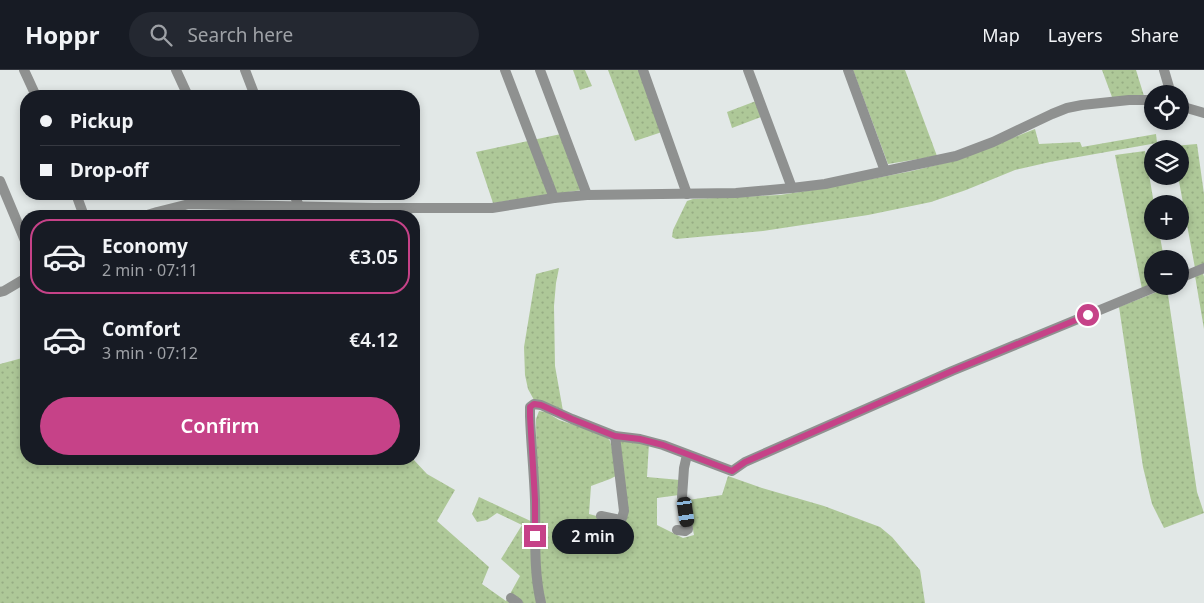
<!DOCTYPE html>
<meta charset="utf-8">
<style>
body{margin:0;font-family:"Noto Sans",sans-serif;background:#242831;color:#f1f3f6;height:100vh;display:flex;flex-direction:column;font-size:19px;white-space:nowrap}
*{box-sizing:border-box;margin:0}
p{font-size:16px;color:#9ea1a6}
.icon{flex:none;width:28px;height:28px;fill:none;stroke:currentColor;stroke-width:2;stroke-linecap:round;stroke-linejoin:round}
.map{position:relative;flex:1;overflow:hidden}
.details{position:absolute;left:20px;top:140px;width:400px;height:255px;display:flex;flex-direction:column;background:#171b24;border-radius:20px;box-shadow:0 2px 8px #0003}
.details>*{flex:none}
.hud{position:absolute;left:20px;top:20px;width:400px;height:110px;border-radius:20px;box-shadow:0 2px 8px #0003;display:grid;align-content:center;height:110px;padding:0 20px;background:#171b24}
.tools{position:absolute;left:1144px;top:15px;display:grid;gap:10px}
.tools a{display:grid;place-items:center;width:45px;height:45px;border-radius:50%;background:#171b24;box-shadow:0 2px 8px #0003;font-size:25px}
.end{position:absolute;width:22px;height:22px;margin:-11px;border:6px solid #c64288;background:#fff;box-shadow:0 0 0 2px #fff}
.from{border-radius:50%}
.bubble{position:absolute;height:35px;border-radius:18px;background:#171b24;box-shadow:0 2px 8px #0003;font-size:16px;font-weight:600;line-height:35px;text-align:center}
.car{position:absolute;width:15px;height:30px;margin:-15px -8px;border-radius:6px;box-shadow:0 0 4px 1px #0007;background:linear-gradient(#222 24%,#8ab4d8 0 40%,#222 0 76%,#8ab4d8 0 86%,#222 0)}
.hud b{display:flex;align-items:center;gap:18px;height:48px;font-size:19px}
.hud b+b{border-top:1px solid #363941}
.hud i{width:12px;height:12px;background:#f1f3f6}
ul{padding:9px 0 0;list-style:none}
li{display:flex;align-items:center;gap:15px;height:75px;margin:0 10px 8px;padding:0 10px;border:2px solid transparent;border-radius:20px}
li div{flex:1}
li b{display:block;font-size:19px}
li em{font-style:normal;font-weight:600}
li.active{border-color:#c64288}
li>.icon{width:45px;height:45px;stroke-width:1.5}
.action{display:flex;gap:10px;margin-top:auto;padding:10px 20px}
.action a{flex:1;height:58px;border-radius:30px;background:#c64288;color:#fff;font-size:20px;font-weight:600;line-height:58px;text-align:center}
header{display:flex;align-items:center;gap:30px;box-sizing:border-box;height:70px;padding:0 25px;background:#171b24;border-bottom:1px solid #363941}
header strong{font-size:24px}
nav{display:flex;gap:28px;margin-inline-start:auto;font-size:18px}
.search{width:350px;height:45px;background:#242831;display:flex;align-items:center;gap:12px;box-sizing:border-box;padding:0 18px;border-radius:28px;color:#9ea1a6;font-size:19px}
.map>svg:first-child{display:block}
.grass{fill:url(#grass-dots)}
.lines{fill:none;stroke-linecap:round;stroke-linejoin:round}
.minor{stroke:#8f9190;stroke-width:10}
.route{stroke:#c64288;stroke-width:6}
</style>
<header>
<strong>Hoppr</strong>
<div class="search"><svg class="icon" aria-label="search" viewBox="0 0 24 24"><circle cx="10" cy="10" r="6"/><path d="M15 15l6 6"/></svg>Search here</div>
<nav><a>Map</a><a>Layers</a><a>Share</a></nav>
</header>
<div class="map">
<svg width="1204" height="533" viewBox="0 0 1204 533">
<defs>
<pattern id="grass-dots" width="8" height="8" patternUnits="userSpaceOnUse" patternTransform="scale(1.25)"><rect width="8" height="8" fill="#aec898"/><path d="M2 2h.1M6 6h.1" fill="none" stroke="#96ac83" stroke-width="1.8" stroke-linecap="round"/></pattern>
</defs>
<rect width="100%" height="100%" fill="#e2e8e7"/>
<g class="grass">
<path d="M573,0H585L592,16L580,20Z"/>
<path d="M608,0H639L662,62L635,71Z"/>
<path d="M853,0H905L937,86L888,94Z"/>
<path d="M1102,0H1136L1144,26L1112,27Z"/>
<path d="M756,31L761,47L732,58L727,42Z"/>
<path d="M1035,59L1039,74L1080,72L1082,77L1156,64L1157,73L1050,92L1015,100L966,120L931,132L868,145L763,161L676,169L672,167L673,160L687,131L693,129L780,125L825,118L912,101L953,91Z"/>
<path d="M561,64L582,120L493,133L476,82Z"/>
<path d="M1197,74L1204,124V194L1195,198L1178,106H1180V79H1173V76Z"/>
<path d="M1145,81L1154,134H1152V161H1159L1164,189H1152V215L1142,219L1115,85Z"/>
<path d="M559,198L556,213L554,236L555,296L563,341L534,330L528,319L525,305L524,277L536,204Z"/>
<path d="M1203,203L1204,207V259L1195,206Z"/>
<path d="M1167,218L1197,422L1204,443L1164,458L1152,434L1143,397L1119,237Z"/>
<path d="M26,287V389H413L427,404L455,420L437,451L489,497L482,514L506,531L520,506L501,489L522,455L497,443L487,450L477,452L472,444L479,427L537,454L536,349L539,341L546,342L559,350L605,365L610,371L613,381L616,406L610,409L591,416L589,444L619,452L620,371L649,373L647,407L680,410L679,425L657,428V455L683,468L694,465L688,430L722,425L728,406L762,418L824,436L880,457L892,467L920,500L925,533H0V294Z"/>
</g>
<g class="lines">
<g class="minor">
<path d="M24,0L36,26"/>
<path d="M176,0L188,26"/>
<path d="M245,0L255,26"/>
<path d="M505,0L554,128"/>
<path d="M540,0L587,125"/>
<path d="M643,0L687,124"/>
<path d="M748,0L792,118"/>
<path d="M848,0L885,101"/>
<path d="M1164,0L1171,24"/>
<path d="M1180,36L1204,43"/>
<path d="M0,111L26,173"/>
<path d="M76,124L84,146"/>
<path d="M294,124L303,146"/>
<path d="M144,146L157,142L189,134L374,138H492L554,128L587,125L736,123L792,118L825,114L956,86L993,72L1052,44L1067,38L1082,35L1129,30H1152"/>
<path d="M1180,208L1204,198"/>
<path d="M0,222L4,221L26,208"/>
<path d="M601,446L620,450L622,448L624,441L615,366"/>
<path d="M677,460L685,461L688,459L686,442L682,427L684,398L687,385"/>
<path d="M511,528L518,533"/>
<path d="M541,533C533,499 536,465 535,430C534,402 531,374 530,346V337L534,334L541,335L572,349L615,366L640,369L663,375L732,401L745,392L952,301L1158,216"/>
</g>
</g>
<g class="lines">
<path class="route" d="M535,466V430L530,346V337L534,334L541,335L572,349L615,366L640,369L663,375L732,401L745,392L952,301L1088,245"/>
</g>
</svg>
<div class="tools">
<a><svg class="icon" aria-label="locate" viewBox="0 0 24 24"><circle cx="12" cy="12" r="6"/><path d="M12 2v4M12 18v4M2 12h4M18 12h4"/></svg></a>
<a><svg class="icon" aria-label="layers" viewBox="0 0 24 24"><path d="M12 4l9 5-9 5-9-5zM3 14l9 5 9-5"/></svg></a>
<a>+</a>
<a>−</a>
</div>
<i class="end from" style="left:1088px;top:245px"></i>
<i class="end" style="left:535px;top:466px"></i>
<div class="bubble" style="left:552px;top:449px;width:82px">2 min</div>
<i class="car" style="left:686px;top:442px;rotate:172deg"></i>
<div class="hud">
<b><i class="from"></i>Pickup</b>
<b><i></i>Drop-off</b>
</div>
<section class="details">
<ul>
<li class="active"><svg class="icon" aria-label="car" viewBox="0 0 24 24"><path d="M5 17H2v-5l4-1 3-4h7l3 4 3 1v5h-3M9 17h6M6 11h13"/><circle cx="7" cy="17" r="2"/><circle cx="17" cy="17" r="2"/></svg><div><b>Economy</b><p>2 min · 07:11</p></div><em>€3.05</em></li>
<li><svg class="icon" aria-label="car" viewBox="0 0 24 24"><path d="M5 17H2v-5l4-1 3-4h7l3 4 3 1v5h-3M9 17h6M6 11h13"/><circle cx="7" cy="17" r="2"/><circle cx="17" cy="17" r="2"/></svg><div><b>Comfort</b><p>3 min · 07:12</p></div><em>€4.12</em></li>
</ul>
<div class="action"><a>Confirm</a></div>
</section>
</div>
